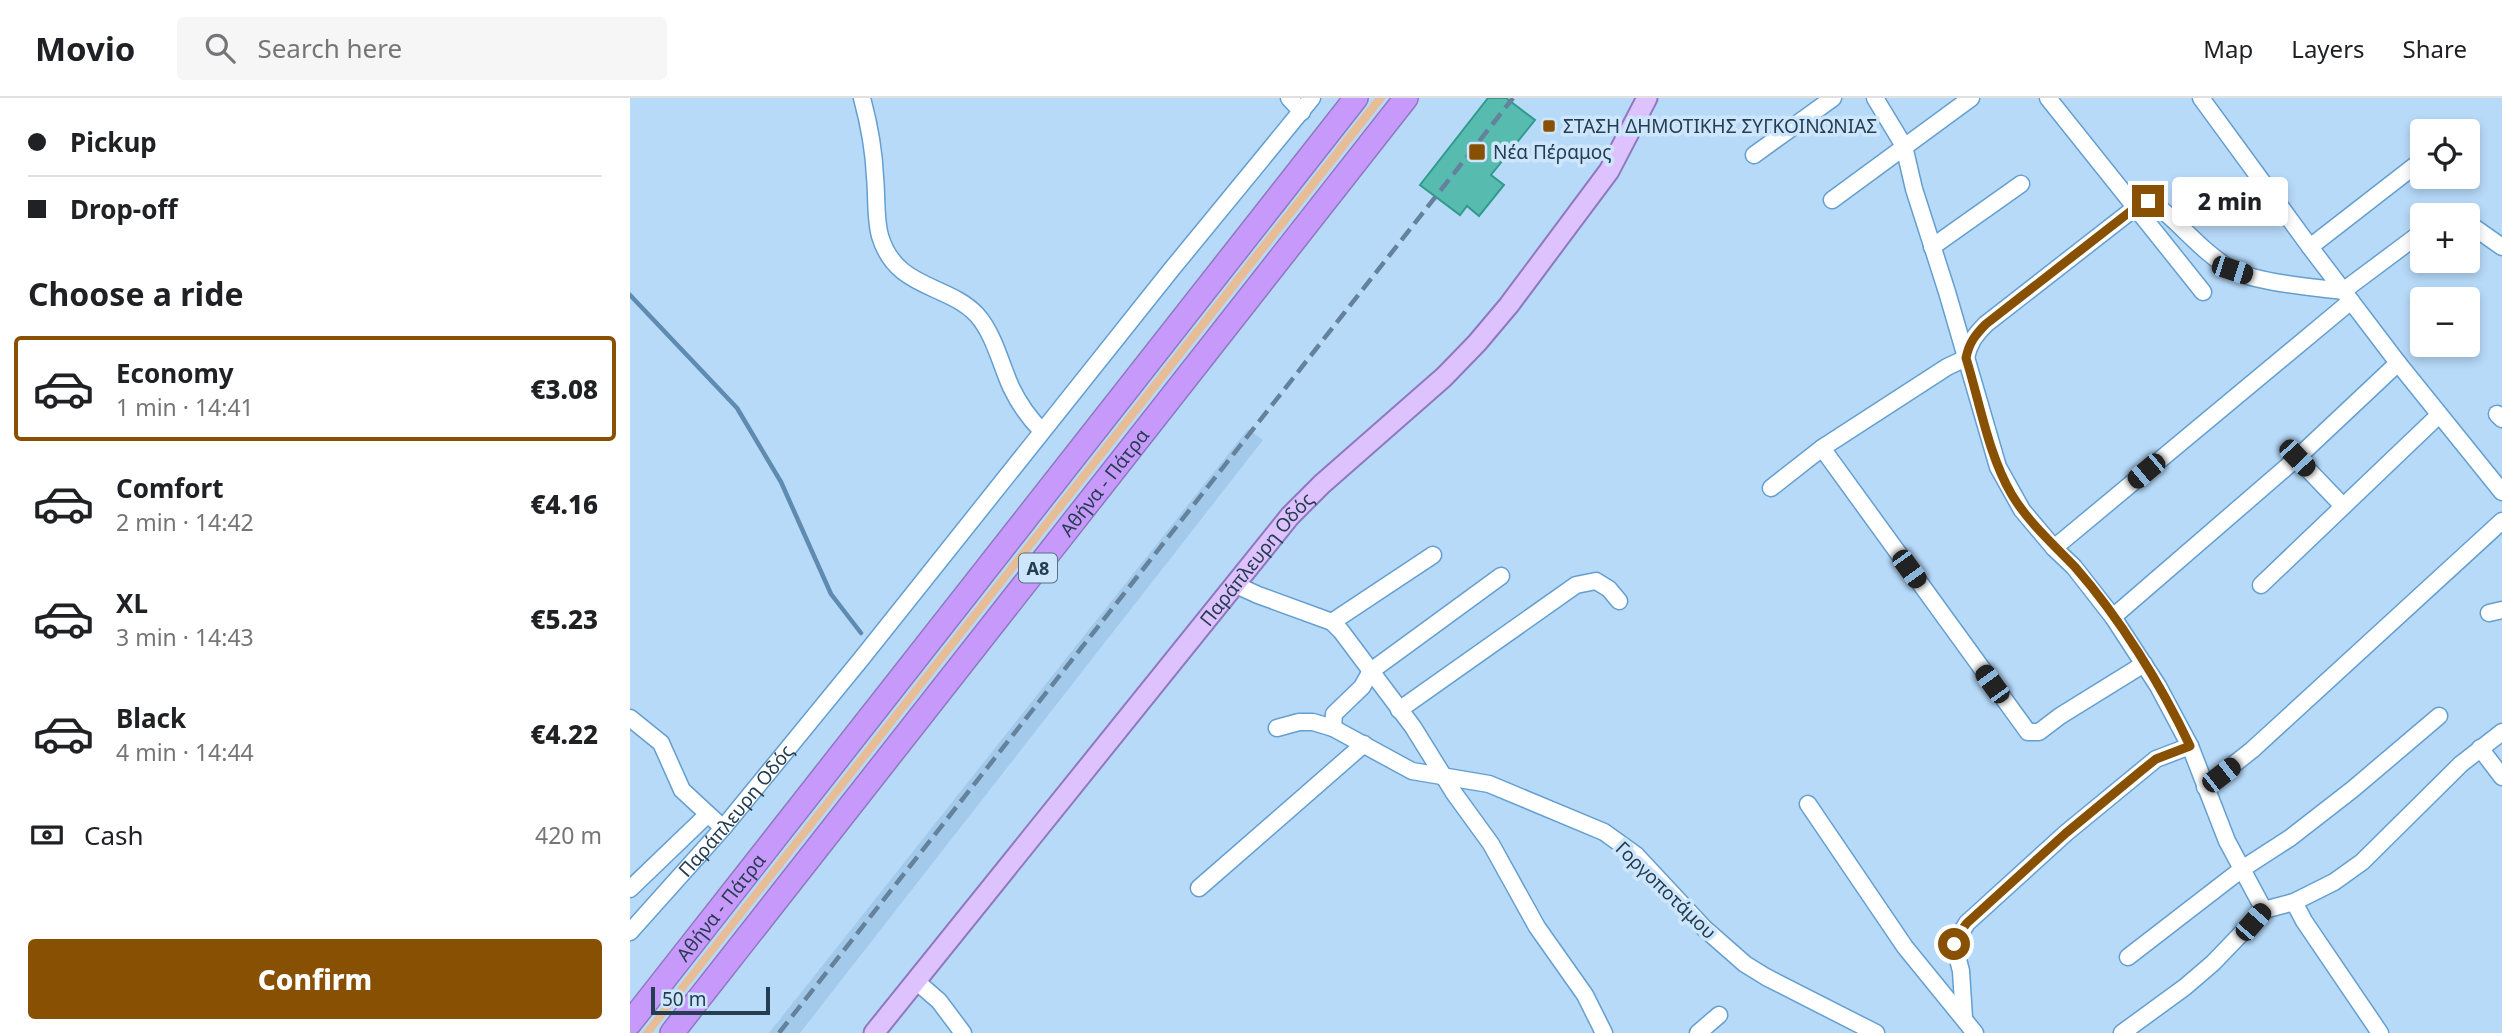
<!DOCTYPE html>
<meta charset="utf-8">
<style>
body{margin:0;font-family:"Noto Sans",sans-serif;background:#f6f6f6;color:#202124;height:100vh;display:flex;flex-direction:column;font-size:26px;white-space:nowrap}
*{box-sizing:border-box;margin:0}
p{font-size:23px;color:#757577}
.icon{flex:none;width:38px;height:38px;fill:none;stroke:currentColor;stroke-width:2;stroke-linecap:round;stroke-linejoin:round}
.map{position:relative;flex:1;overflow:hidden}
.drawer{display:flex;flex-direction:column;background:#fff;width:630px}
.drawer>*{flex:none}
.banner{display:grid;align-content:center;height:154px;padding:0 28px;background:#fff}
.controls{position:absolute;left:1780px;top:21px;display:grid;gap:14px}
.controls a{display:grid;place-items:center;width:70px;height:70px;border-radius:7px;background:#fff;box-shadow:0 4px 10px #0003;font-size:35px}
.scale{position:absolute;left:21px;bottom:18px;width:119px;box-sizing:border-box;padding-left:7px;border:4px solid #243d51;border-top:0;font-size:19px;line-height:24px;white-space:nowrap;color:#243d51;-webkit-text-stroke:5px #cee6fb;paint-order:stroke}
.end{position:absolute;width:32px;height:32px;margin:-16px;border:9px solid #885003;background:#fff;box-shadow:0 0 0 4px #fff}
.from{border-radius:50%}
.bubble{position:absolute;height:49px;border-radius:7px;background:#fff;box-shadow:0 4px 10px #0003;font-size:23px;font-weight:800;line-height:49px;text-align:center}
.car{position:absolute;width:21px;height:42px;margin:-21px -10px;border-radius:9px;box-shadow:0 0 5px 2px #0007;background:linear-gradient(#222 24%,#8ab4d8 0 40%,#222 0 76%,#8ab4d8 0 86%,#222 0)}
.banner b{display:flex;align-items:center;gap:24px;height:66px;font-size:26px}
.banner b+b{border-top:2px solid #e0e0e0}
.banner i{width:18px;height:18px;background:#202124}
ul{padding:0;list-style:none}
li{display:flex;align-items:center;gap:21px;height:105px;margin:0 14px 10px;padding:0 14px;border:4px solid transparent;border-radius:7px}
li div{flex:1}
li b{display:block;font-size:26px}
li em{font-style:normal;font-weight:800}
li.current{border-color:#885003}
li>.icon{width:63px;height:63px;stroke-width:1.5}
h2{padding:0 28px;font-size:32px;line-height:84px}
.pay{display:flex;align-items:center;gap:18px;height:77px;padding:0 28px;font-size:26px}
.pay p{margin-inline-start:auto}
.action{display:flex;gap:14px;margin-top:auto;padding:14px 28px}
.action a{flex:1;height:80px;border-radius:7px;background:#885003;color:#fff;font-size:28px;font-weight:800;line-height:80px;text-align:center}
header{display:flex;align-items:center;gap:42px;box-sizing:border-box;height:98px;padding:0 35px;background:#fff;border-bottom:2px solid #e0e0e0}
header strong{font-size:33px}
nav{display:flex;gap:38px;margin-inline-start:auto;font-size:24px}
.search{width:490px;height:63px;background:#f6f6f6;display:flex;align-items:center;gap:18px;box-sizing:border-box;padding:0 24px;border-radius:7px;color:#757577;font-size:26px}
main{display:flex;flex:1;min-height:0}
.map>svg:first-child{display:block}
.built{fill:#a4caeb}
.green{fill:#e6bd96}
.lines{fill:none;stroke-linecap:round;stroke-linejoin:round}
.stream{stroke:#608bb0;stroke-width:4.5}
.building{fill:#58bbaf;stroke:#319a8e;stroke-width:2}
.minor-casing{stroke:#649fd0;stroke-width:19}
.major-casing{stroke:#8e79c0;stroke-width:23}
.highway-casing{stroke:#8e79c0;stroke-width:26}
.minor{stroke:#fff;stroke-width:16}
.major{stroke:#ddc2fd;stroke-width:19}
.highway{stroke:#c799fb;stroke-width:23}
.rail{stroke:#64829b;stroke-width:4.5;stroke-dasharray:14 7;stroke-linecap:butt}
.route{stroke:#885003;stroke-width:9}
.poi-dot{fill:#885003;stroke:#cee6fb;stroke-width:2.5}
.labels{text-anchor:middle;dominant-baseline:central;stroke-width:7;stroke-linejoin:round;paint-order:stroke}
.shield{fill:#cee6fb;stroke:#577084;stroke-width:2}
.shield-label{font-size:18px;font-weight:bold;fill:#243d51}
.poi-label{font-size:19px;fill:#243d51;stroke:#cee6fb;text-anchor:start}
.street-label{font-size:19px;fill:#243d51;stroke:#cee6fb}
</style>
<header>
<strong>Movio</strong>
<div class="search"><svg class="icon" aria-label="search" viewBox="0 0 24 24"><circle cx="10" cy="10" r="6"/><path d="M15 15l6 6"/></svg>Search here</div>
<nav><a>Map</a><a>Layers</a><a>Share</a></nav>
</header>
<main>
<section class="drawer">
<div class="banner">
<b><i class="from"></i>Pickup</b>
<b><i></i>Drop-off</b>
</div>
<h2>Choose a ride</h2>
<ul>
<li class="current"><svg class="icon" aria-label="car" viewBox="0 0 24 24"><path d="M5 17H2v-5l4-1 3-4h7l3 4 3 1v5h-3M9 17h6M6 11h13"/><circle cx="7" cy="17" r="2"/><circle cx="17" cy="17" r="2"/></svg><div><b>Economy</b><p>1 min · 14:41</p></div><em>€3.08</em></li>
<li><svg class="icon" aria-label="car" viewBox="0 0 24 24"><path d="M5 17H2v-5l4-1 3-4h7l3 4 3 1v5h-3M9 17h6M6 11h13"/><circle cx="7" cy="17" r="2"/><circle cx="17" cy="17" r="2"/></svg><div><b>Comfort</b><p>2 min · 14:42</p></div><em>€4.16</em></li>
<li><svg class="icon" aria-label="car" viewBox="0 0 24 24"><path d="M5 17H2v-5l4-1 3-4h7l3 4 3 1v5h-3M9 17h6M6 11h13"/><circle cx="7" cy="17" r="2"/><circle cx="17" cy="17" r="2"/></svg><div><b>XL</b><p>3 min · 14:43</p></div><em>€5.23</em></li>
<li><svg class="icon" aria-label="car" viewBox="0 0 24 24"><path d="M5 17H2v-5l4-1 3-4h7l3 4 3 1v5h-3M9 17h6M6 11h13"/><circle cx="7" cy="17" r="2"/><circle cx="17" cy="17" r="2"/></svg><div><b>Black</b><p>4 min · 14:44</p></div><em>€4.22</em></li>
</ul>
<div class="pay"><svg class="icon" aria-label="cash" viewBox="0 0 24 24"><path d="M3 7h18v10H3z"/><circle cx="12" cy="12" r="2"/></svg>Cash<p>420 m</p></div>
<div class="action"><a>Confirm</a></div>
</section>
<div class="map">
<svg width="1872" height="935" viewBox="0 0 1872 935">
<rect width="100%" height="100%" fill="#b7daf9"/>
<path class="built" d="M618,331L633,342L170,935H139Z"/>
<path class="green" d="M745,0H756L22,935H12Z"/>
<g class="lines">
<path class="stream" d="M0,197L107,310L151,384L201,496L231,535"/>
</g>
<path class="building" d="M858,0H876L905,22L861,77L874,87L849,118L837,108L830,117L790,87Z"/>
<g class="lines">
<defs>
<g id="minor">
<path d="M232,0C239,26 244,53 245,79C247,98 245,120 250,138C266,192 317,185 347,217C364,236 371,267 381,289C389,306 399,320 412,333"/>
<path d="M659,0L672,14"/>
<path d="M1245,0L1274,48L1284,91L1317,194L1368,369L1392,412L1424,450L1444,469L1483,519L1528,588L1560,648L1597,743L1634,812"/>
<path d="M1418,0L1573,194"/>
<path d="M1571,0L1680,149"/>
<path d="M1124,57L1203,0"/>
<path d="M1202,102L1341,0"/>
<path d="M1838,125L1872,149"/>
<path d="M1302,149L1391,86"/>
<path d="M1768,265L1680,149L1792,62"/>
<path d="M1867,316L1872,321"/>
<path d="M1192,350L1398,634H1409L1430,618L1514,566"/>
<path d="M1667,360L1713,408"/>
<path d="M1141,390L1192,350L1317,269L1336,260C1339,245 1345,237 1356,226L1506,109L1518,103L1526,107C1552,127 1572,154 1601,171C1626,185 1683,189 1713,193L1792,134"/>
<path d="M1424,450L1721,203"/>
<path d="M604,486L628,497L702,524L711,533L783,629L824,695L861,746L907,829L955,897L974,935"/>
<path d="M1631,487L1809,317"/>
<path d="M1859,515L1872,512"/>
<path d="M1483,519L1667,360L1768,265L1872,394"/>
<path d="M702,524L803,457"/>
<path d="M769,612L946,487L966,483L979,491L989,503"/>
<path d="M0,620L31,645L52,692L93,730"/>
<path d="M647,630L669,624H683L703,630L782,673L859,686L974,734L1006,757L1074,830L1115,866L1136,879L1246,935"/>
<path d="M703,630L704,616L732,589L741,573L871,478"/>
<path d="M1850,650L1872,679"/>
<path d="M1575,689L1622,652L1872,423"/>
<path d="M1178,706L1275,849L1345,935"/>
<path d="M569,790L734,646"/>
<path d="M0,791L77,717"/>
<path d="M1664,804L1674,823L1750,935"/>
<path id="s1" d="M0,834L93,730L232,560L541,172L682,0"/>
<path d="M1498,859L1612,771L1660,740L1723,691L1809,618"/>
<path d="M286,883L309,903L333,935"/>
<path d="M1334,920L1331,873L1324,846L1337,825L1436,735L1526,661L1560,648"/>
<path d="M1068,935L1089,917"/>
<path d="M1492,935L1555,889L1583,865L1634,812L1664,804L1704,784L1732,764L1831,666L1872,634"/>
</g>
<g id="major">
<path id="s2" d="M244,935L660,418L692,386L814,279L847,245L879,207L979,73L1017,0"/>
</g>
<g id="highway">
<path id="s3" d="M0,925L726,0"/>
<path id="s4" d="M42,935L776,0"/>
</g>
</defs>
<use href="#minor" class="minor-casing"/>
<use href="#major" class="major-casing"/>
<use href="#highway" class="highway-casing"/>
<use href="#minor" class="minor"/>
<use href="#major" class="major"/>
<use href="#highway" class="highway"/>
<path class="rail" d="M149,935L883,0"/>
</g>
<g class="lines">
<path class="route" d="M1324,846L1327,838L1337,825L1436,735L1511,673L1526,661L1560,648C1532,588 1489,519 1445,469C1423,446 1399,425 1382,397C1358,356 1350,305 1336,260C1339,245 1345,237 1356,226L1506,109L1518,103"/>
</g>
<g class="poi-dot">
<rect x="912" y="21" width="14" height="14" rx="3.5"/>
<rect x="838" y="45" width="18" height="18" rx="3.5"/>
</g>
<g class="labels">
<rect class="shield" x="389" y="455.5" width="38" height="29" rx="5"/>
<g class="shield-label">
<text x="408" y="470">Α8</text>
</g>
<g class="poi-label">
<text x="933" y="28">ΣΤΑΣΗ ΔΗΜΟΤΙΚΗΣ ΣΥΓΚΟΙΝΩΝΙΑΣ</text>
<text x="863" y="54">Νέα Πέραμος</text>
</g>
<g class="street-label">
<text stroke="none"><textPath href="#s4" startOffset="700">Αθήνα - Πάτρα</textPath></text>
<text stroke="none"><textPath href="#s2" startOffset="609">Παράπλευρη Οδός</textPath></text>
<text stroke="none"><textPath href="#s1" startOffset="161">Παράπλευρη Οδός</textPath></text>
<text transform="translate(1036 792) rotate(44)">Γοργοποτάμου</text>
<text stroke="none"><textPath href="#s3" startOffset="147">Αθήνα - Πάτρα</textPath></text>
</g>
</g>
</svg>
<div class="controls">
<a><svg class="icon" aria-label="locate" viewBox="0 0 24 24"><circle cx="12" cy="12" r="6"/><path d="M12 2v4M12 18v4M2 12h4M18 12h4"/></svg></a>
<a>+</a>
<a>−</a>
</div>
<div class="scale">50 m</div>
<i class="end from" style="left:1324px;top:846px"></i>
<i class="end" style="left:1518px;top:103px"></i>
<div class="bubble" style="left:1542px;top:79px;width:116px">2 min</div>
<i class="car" style="left:1602px;top:172px;rotate:108deg"></i>
<i class="car" style="left:1667px;top:360px;rotate:137deg"></i>
<i class="car" style="left:1516px;top:373px;rotate:230deg"></i>
<i class="car" style="left:1279px;top:471px;rotate:144deg"></i>
<i class="car" style="left:1362px;top:586px;rotate:324deg"></i>
<i class="car" style="left:1591px;top:677px;rotate:52deg"></i>
<i class="car" style="left:1623px;top:824px;rotate:41deg"></i>
</div>
</main>
